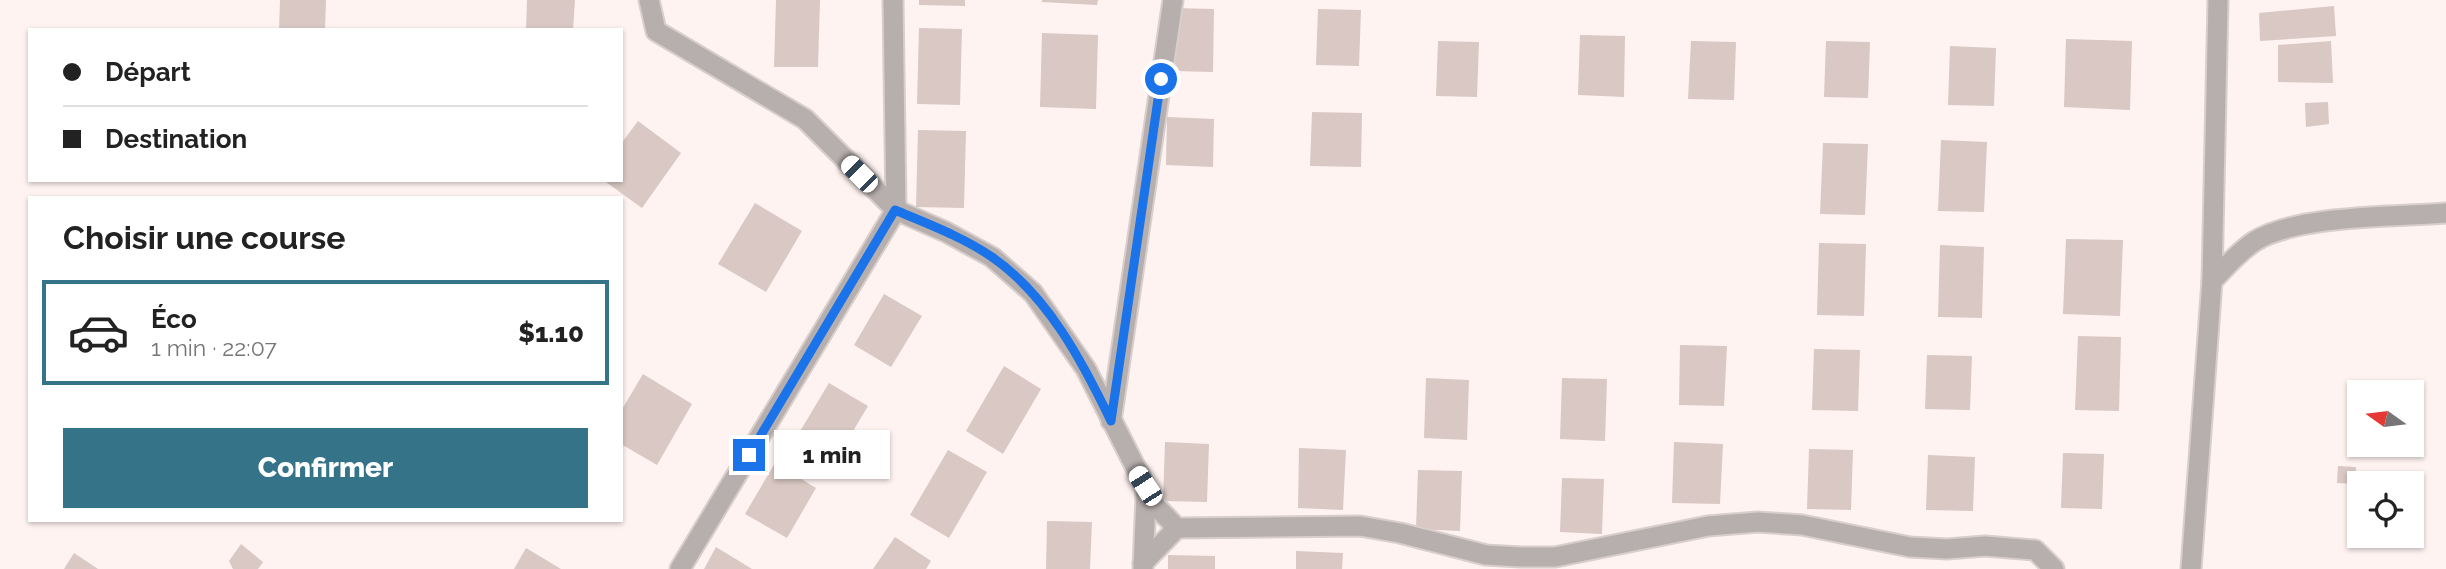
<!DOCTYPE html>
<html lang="fr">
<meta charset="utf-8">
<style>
body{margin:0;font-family:Raleway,sans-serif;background:#f2f2f2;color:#222;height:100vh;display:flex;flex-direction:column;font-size:26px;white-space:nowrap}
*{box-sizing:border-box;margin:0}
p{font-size:23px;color:#767676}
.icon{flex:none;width:38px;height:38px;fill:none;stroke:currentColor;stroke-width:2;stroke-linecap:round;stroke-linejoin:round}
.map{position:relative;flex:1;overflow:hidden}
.details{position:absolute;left:28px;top:196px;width:595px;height:326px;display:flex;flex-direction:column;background:#fff;border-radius:0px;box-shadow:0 2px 5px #0004}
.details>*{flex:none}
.guide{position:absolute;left:28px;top:28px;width:595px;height:154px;border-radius:0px;box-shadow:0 2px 5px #0004;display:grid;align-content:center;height:154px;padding:0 35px;background:#fff}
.needle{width:46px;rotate:284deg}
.buttons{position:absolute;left:2347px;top:380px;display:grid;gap:14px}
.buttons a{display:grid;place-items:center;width:77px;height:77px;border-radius:0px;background:#fff;box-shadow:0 2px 5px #0004;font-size:35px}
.end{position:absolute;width:32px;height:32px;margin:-16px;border:9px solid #1a73e8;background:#fff;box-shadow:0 0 0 4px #fff}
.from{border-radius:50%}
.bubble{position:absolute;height:49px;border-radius:0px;background:#fff;box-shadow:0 2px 5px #0004;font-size:23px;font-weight:800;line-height:49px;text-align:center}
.car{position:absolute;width:21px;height:42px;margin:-21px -10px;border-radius:9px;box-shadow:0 0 5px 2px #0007;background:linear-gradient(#fff 24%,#345 0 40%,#fff 0 76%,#345 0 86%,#fff 0)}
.guide b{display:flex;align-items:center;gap:24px;height:66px;font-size:26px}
.guide b+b{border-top:2px solid #e0e0e0}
.guide i{width:18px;height:18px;background:#222}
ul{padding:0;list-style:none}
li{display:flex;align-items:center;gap:21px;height:105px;margin:0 14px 10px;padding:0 21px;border:4px solid transparent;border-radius:0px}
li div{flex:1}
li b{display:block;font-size:26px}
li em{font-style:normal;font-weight:800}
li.selected{border-color:#347388}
li>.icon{width:63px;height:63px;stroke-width:1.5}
h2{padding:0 35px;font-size:32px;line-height:84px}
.cta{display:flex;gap:14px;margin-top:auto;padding:14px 35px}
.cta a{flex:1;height:80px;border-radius:0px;background:#347388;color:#fff;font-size:28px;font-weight:800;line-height:80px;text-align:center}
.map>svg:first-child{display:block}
.building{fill:#d9c8c4}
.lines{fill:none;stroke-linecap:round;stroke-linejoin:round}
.minor-casing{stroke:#d8cecc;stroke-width:23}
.minor{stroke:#b7afad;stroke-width:19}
.route{stroke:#1a73e8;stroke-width:9}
</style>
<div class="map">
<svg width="2446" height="569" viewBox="0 0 2446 569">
<rect width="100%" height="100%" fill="#fef3f1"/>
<g class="building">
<path d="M280,0H326L325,30H279Z"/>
<path d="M527,0H575L573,30H526Z"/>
<path d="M776,0H820L818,67H774Z"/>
<path d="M919,0H965V6L919,5Z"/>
<path d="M1042,0H1098L1097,5L1042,2Z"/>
<path d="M2334,6L2336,36L2260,41L2259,13Z"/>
<path d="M1174,8L1214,9L1213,72L1172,71Z"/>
<path d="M1318,9L1361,10L1359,66L1316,65Z"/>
<path d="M919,28L962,29L960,105L917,104Z"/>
<path d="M1042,33L1098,35L1096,109L1040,107Z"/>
<path d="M1580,35L1625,36L1624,97L1578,95Z"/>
<path d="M2066,39L2132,41L2130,110L2064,107Z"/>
<path d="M1438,41L1479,42L1477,97L1436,96Z"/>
<path d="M1691,41L1736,42L1734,100L1688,99Z"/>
<path d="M1826,41L1870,42L1868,98L1824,97Z"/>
<path d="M2331,41L2333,83L2278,82V45Z"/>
<path d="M1950,46L1996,48L1994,106L1948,105Z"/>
<path d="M2328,102L2329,124L2306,127L2305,103Z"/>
<path d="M1312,112L1362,113L1361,167L1310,166Z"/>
<path d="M1167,117L1214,119L1213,167L1166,165Z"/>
<path d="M638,121L681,153L642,208L603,180H621V144Z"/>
<path d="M918,130L966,131L964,208L916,207Z"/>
<path d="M1941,140L1987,142L1984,212L1938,211Z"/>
<path d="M1823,143L1868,144L1865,215L1820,214Z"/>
<path d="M755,203L802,231L766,292L718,264Z"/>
<path d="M2066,239L2123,240L2120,316L2063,314Z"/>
<path d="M1819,243L1866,244L1864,316L1817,315Z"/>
<path d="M1940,245L1984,247L1982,318L1938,317Z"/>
<path d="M884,294L922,316L891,367L854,345Z"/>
<path d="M2078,336L2121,337L2119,411L2075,410Z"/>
<path d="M1680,345L1727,346L1724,406L1679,405Z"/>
<path d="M1814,349L1860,350L1858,411L1812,410Z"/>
<path d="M1927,355L1972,356L1970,410L1925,409Z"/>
<path d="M1004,366L1041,389L1003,454L966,431Z"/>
<path d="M643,374L692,404L657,465L621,444V411Z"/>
<path d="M1426,378L1469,380L1467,440L1424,438Z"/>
<path d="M1562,378L1607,379L1605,441L1560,439Z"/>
<path d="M829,383L868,406L838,456L799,433Z"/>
<path d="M1165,442L1209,444L1207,502L1163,501Z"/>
<path d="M1674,442L1723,444L1720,504L1672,503Z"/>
<path d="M1299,448L1346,450L1343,510L1298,508Z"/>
<path d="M1809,449L1853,450L1851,510L1807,509Z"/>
<path d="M948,450L987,472L949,538L910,515Z"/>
<path d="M2063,453L2104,454L2102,509L2061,508Z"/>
<path d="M1928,455L1975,457L1973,511L1926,510Z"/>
<path d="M775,463L816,488L787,538L745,514Z"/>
<path d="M2338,466L2356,467L2355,484L2337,483Z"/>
<path d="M1418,470L1462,471L1460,531L1416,529Z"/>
<path d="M1562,478L1604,479L1602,534L1560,532Z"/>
<path d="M1047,521L1092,522L1090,569H1046Z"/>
<path d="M895,537L931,561L926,569H873Z"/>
<path d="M241,544L263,562L258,569H233L229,561Z"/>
<path d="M716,547L752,569H704Z"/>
<path d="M526,548L561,569H514Z"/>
<path d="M1296,551L1343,553L1342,569H1296Z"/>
<path d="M74,553L98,569H64Z"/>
<path d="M1168,555L1215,556V569H1168Z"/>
</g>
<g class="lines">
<defs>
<g id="minor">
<path d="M649,0L656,31L805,119L896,210L946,232L992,257L1033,293L1086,369L1145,486L1146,496L1177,528L1360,526L1400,533L1486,555L1521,557H1555L1708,526L1758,522L1802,525L1910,547L1947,549L1985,546L2035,550L2054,569"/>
<path d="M2212,281L2218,0"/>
<path d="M1111,421L1173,0"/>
<path d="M1143,563L1177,528"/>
<path d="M680,569L896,210L893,0"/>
<path d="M1143,569L1146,496"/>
<path d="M2191,569L2212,281C2226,267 2238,252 2255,241C2297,215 2395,217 2446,213"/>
</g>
</defs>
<use href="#minor" class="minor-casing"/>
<use href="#minor" class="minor"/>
</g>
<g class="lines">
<path class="route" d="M749,455L895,210C928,224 963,237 992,257C1048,296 1082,361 1111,421L1161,79"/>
</g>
</svg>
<div class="buttons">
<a><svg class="needle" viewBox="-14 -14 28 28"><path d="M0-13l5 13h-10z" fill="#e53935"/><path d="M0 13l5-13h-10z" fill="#767676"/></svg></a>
<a><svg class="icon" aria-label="locate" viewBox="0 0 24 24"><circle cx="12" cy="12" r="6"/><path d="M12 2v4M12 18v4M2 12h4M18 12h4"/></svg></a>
</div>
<i class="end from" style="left:1161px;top:79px"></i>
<i class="end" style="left:749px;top:455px"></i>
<div class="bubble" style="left:774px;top:430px;width:116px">1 min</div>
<i class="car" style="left:859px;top:174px;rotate:315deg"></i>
<i class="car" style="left:1145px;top:486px;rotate:327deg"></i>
<div class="guide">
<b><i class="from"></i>Départ</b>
<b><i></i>Destination</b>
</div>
<section class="details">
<h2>Choisir une course</h2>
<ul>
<li class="selected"><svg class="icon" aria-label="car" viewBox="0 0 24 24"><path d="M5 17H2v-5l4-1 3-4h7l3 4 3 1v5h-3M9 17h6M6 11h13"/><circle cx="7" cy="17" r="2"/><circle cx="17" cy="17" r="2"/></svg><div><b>Éco</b><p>1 min · 22:07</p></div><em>$1.10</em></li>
</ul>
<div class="cta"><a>Confirmer</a></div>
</section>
</div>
